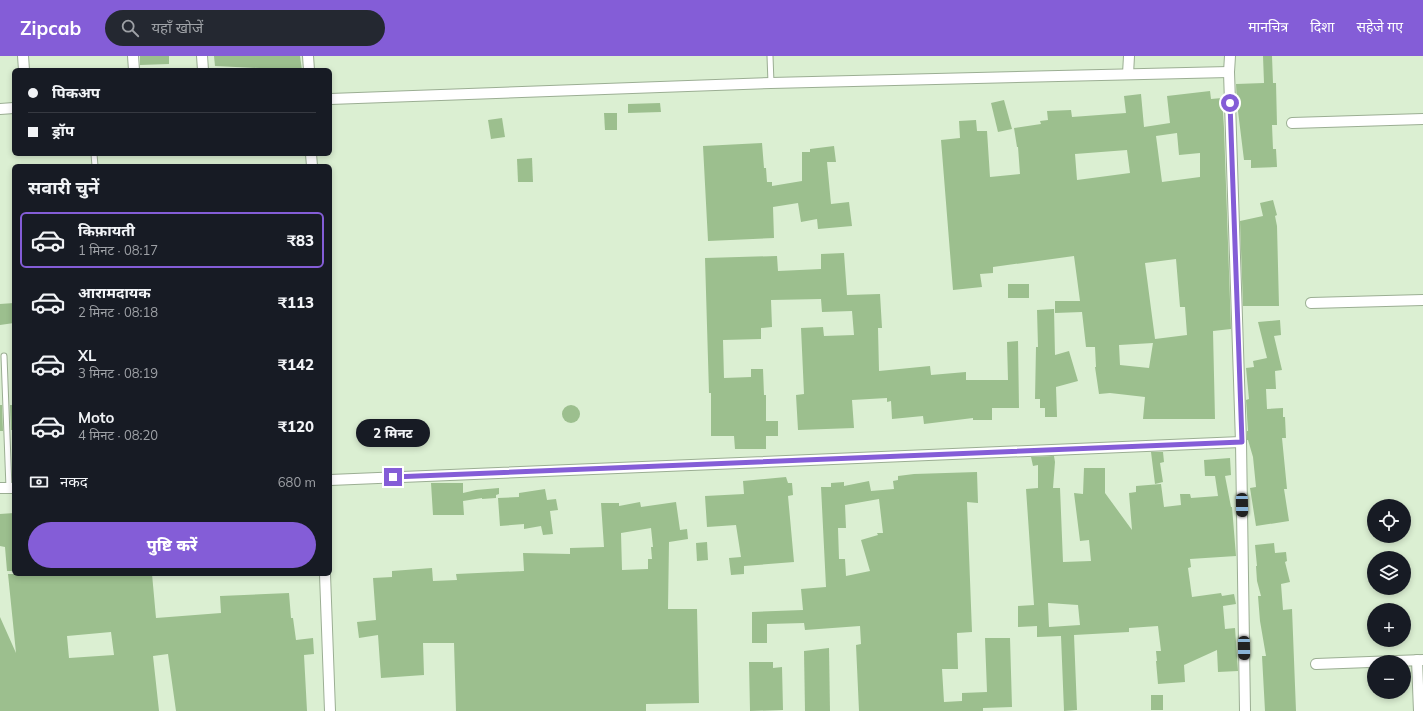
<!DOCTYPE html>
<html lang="hi">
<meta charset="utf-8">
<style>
body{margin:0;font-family:Mulish,"Noto Sans Devanagari",sans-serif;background:#242831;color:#f1f3f6;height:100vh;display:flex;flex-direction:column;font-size:15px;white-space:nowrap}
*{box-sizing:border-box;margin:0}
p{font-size:13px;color:#9ea1a6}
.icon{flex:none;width:22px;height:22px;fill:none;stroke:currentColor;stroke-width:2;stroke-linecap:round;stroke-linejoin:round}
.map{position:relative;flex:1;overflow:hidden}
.panel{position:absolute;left:12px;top:108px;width:320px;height:412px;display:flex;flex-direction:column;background:#171b24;border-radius:6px;box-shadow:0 2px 6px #0003}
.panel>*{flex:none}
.top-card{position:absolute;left:12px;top:12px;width:320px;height:88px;border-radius:6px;box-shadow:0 2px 6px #0003;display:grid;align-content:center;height:88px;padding:0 16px;background:#171b24}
.tools{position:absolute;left:1367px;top:443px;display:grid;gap:8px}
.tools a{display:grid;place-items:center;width:44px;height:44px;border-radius:50%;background:#171b24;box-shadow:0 2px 6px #0003;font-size:20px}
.end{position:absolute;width:18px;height:18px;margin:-9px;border:5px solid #845dd7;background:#fff;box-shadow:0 0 0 2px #fff}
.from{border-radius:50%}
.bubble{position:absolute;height:28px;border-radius:14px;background:#171b24;box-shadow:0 2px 6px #0003;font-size:13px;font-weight:800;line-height:28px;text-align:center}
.car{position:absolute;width:12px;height:24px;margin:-12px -6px;border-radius:5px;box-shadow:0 0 3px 1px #0007;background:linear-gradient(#222 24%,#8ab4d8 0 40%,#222 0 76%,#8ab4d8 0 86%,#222 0)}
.top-card b{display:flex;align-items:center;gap:14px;height:38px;font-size:15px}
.top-card b+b{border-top:1px solid #363941}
.top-card i{width:10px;height:10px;background:#f1f3f6}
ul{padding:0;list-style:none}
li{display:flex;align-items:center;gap:12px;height:56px;margin:0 8px 6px;padding:0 8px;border:2px solid transparent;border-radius:6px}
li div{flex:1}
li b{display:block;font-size:15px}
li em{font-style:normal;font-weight:800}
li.on{border-color:#845dd7}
li>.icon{width:36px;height:36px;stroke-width:1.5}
h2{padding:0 16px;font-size:18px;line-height:48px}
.pay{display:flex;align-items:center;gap:10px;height:44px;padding:0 16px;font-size:15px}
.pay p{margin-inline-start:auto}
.cta{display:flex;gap:8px;margin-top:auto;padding:8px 16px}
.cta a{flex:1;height:46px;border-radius:24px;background:#845dd7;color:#fff;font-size:16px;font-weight:800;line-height:46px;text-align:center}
header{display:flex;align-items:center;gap:24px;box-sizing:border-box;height:56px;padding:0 20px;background:#845dd7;color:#fff}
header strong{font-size:19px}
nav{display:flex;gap:22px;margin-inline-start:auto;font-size:14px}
.search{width:280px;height:36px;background:#242831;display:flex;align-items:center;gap:10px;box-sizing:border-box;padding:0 14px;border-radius:22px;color:#9ea1a6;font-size:15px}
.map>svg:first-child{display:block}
.building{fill:#9cbf8e;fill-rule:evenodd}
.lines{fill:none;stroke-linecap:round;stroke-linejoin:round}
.service-casing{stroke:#9bae93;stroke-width:7}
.minor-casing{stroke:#9bae93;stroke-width:12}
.service{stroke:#fff;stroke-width:5}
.minor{stroke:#fff;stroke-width:10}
.route{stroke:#845dd7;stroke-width:5}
</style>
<header>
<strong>Zipcab</strong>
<div class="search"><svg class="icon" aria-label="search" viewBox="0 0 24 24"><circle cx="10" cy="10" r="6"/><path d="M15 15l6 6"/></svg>यहाँ खोजें</div>
<nav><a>मानचित्र</a><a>दिशा</a><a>सहेजे गए</a></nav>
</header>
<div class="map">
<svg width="1423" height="655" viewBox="0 0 1423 655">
<rect width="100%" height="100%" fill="#dbefd2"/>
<g class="building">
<path d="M140,0H169V8L140,9Z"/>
<path d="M214,0H300L302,14L215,10Z"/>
<path d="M1263,0H1272L1273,27H1276L1277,69H1272L1273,93H1276L1277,111L1251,112V104H1244L1237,47L1236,28L1264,27Z"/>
<path d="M1210,35L1211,43L1222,42L1224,72L1231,273L1213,275L1215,363H1143L1145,341L1110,337L1099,338L1095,311H1096L1095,291H1086L1082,256L1055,257V245H1080L1074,200L993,211V217L980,218L982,231L953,234L941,84L960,82L959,65L976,64L977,75H987L990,121L1020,118L1018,91H1017L1014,72L1041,68L1040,65L1048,64L1047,55L1071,54L1072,61L1126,57L1124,40L1141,38L1144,71L1170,67L1167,40ZM1177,77L1179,99L1200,97V121L1162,126L1156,80ZM1127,94L1130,117L1077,124L1075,98ZM1176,203L1180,251H1185L1187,279L1155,283L1145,207ZM1153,287L1149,312L1120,309L1119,289Z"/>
<path d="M1004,44L1012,73L998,76L991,47Z"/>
<path d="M660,47L661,56L628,57V48Z"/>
<path d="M604,57H617V74H605Z"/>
<path d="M502,62L505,81L491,83L488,64Z"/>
<path d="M762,87L764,112H766L767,126H772V130L802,125V96H810V93L834,90L836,106H827L831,148L849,146L852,170L818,173L817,163L801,166L798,147L773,151L774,182L708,185L703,90Z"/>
<path d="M532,102L533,126H518L517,103Z"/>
<path d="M1273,144L1277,159L1275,160L1277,170L1279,250H1243L1240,165L1263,160L1260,147Z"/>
<path d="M844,197L847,239L880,238L882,272H878L879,315L930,310L931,319L966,316V324H1008L1007,286L1018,285L1019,352H992V364H973V362L924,368L923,360L892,363L891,345L887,346V342L852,344L854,372L798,374L796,339L804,338L801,272L823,271L824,280L854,279L852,255L822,256L821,243L771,244L772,271L761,272V283L723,284L724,322L751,321V313H763L764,339H766V365H778V380H766V393H735L734,380H711V337H709L705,202L777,200L778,215L821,213V198Z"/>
<rect x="1008" y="228" width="21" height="14"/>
<path d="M14,247V267L0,269V248Z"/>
<path d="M1054,253L1055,299L1069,295L1078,325L1056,331L1057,361H1045V352H1040V343H1035L1036,291H1038L1037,254Z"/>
<path d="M1280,264L1281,279L1274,280L1282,314L1275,315L1276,333H1266L1267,353L1283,352V361H1285L1286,382H1282L1287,433H1284L1289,465L1256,470L1250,432L1256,431L1253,401L1248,384H1247V375H1248L1246,344L1249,343L1246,312L1254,311L1253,305L1267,302L1258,266Z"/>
<path d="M0,349H2L3,375H0Z"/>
<path d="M10,349H14V374H11Z"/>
<circle cx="571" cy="358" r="9"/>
<path d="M1151,396H1163L1164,406L1160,407L1163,426L1155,428Z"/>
<path d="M1054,400L1055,406L1053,432H1060L1063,506L1091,505L1089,484L1080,485L1074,437L1083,438L1084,412H1105V437L1132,474L1129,437L1136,436V430L1161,428L1164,451L1181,449L1180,438H1190L1191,442L1218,440L1215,420H1205L1204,404L1230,402L1231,419L1225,420L1231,451H1232L1236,500L1190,503L1191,511L1188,512L1192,541L1221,537L1222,540L1234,538L1236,548L1223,550L1225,573L1235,572L1238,615L1218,616L1217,594L1184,609L1185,626L1158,628L1156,605H1157L1156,595H1161L1158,570L1129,572V576L1074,579L1077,654L1064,655L1061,580L1037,581V570L1018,571V550L1034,549L1026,433L1038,432V409L1033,410L1031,401ZM1048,547L1078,549L1080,569L1049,571Z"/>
<path d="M977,416L978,447L967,446L972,576L957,577L958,613H942L944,646L962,645V637L987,636L985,582H1010L1012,651L983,652V655H859L856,589L861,588L860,570L805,574L804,567L767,568V587H752V556L803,554L801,533L826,531L821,431H831V427L844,426V430L869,425L871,435L894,433L893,425L898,424V420L914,418ZM879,443L883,477H877L878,479L861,484L870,515L846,520L845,503H839L838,472H846L845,449Z"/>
<path d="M786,421L788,427H792L793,439L788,440L794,506L744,510V518L731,519L729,502L741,501L736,469L707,471L705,440L744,438L743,425Z"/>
<path d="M431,427H463V437L476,434L499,432V438L496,439V442L482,443V442L463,445L464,459H433Z"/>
<path d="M545,433L547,444L556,443L558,454L550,455L553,478L543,479L541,470L524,473V468L500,470L498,442L519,441V437Z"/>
<path d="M640,446L641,451L676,446L680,474L687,473L688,483L669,486L668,553H697L699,647L646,648V655H456L454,587H423L424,619L381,622L378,579L359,582L357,566L376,564L373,522L392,521V515L432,512L433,525L457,524L456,518L524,515L523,497L570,498V492L604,491L601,447H619V450ZM651,472L653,491H651L652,503H648V513L622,514L621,477Z"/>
<path d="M14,457V515H7L5,491L0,490V458Z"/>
<path d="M707,486L708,504L697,505L696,487Z"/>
<path d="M1274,487L1275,497L1286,496L1287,505L1285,506L1290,526L1281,528L1283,554L1292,553L1296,655H1265L1262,600H1266L1260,565L1258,540H1261L1257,525L1256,510H1257L1255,489Z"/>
<path d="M8,518H152L156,562L221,557L220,540L289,537L291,562H293L296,584L313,582L314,598L304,599L307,655H176L168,598L153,600L159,655H0V561L16,597ZM111,576L114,599L69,602L67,580Z"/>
<path d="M829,592L830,655H805L804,595Z"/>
<path d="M749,606H773V612L782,611L783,654L750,655Z"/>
<rect x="1151" y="639" width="12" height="15"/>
</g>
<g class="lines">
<defs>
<g id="service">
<path d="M770,0L771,27"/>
<path d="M94,98L95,110"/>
<path d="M4,300L9,432"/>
</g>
<g id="minor">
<path d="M23,0L24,14"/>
<path d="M133,0L134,14"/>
<path d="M202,0L203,14"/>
<path d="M308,0L309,14"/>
<path d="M1230,0L1229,16L1241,386L1245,655"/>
<path d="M1128,18L1129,0"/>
<path d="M330,43L771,27L1229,16"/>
<path d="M0,53L14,52"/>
<path d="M1292,67L1423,63"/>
<path d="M311,98L312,110"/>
<path d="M1311,247L1423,244"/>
<path d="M330,424L1241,386"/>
<path d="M0,432H14"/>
<path d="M325,518L330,655"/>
<path d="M1417,604L1419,655"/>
<path d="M1316,608L1423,604"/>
</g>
</defs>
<use href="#service" class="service-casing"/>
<use href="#minor" class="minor-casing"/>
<use href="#service" class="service"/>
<use href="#minor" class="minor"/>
</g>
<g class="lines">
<path class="route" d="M393,421L1242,386L1230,47"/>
</g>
</svg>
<div class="tools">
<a><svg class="icon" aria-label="locate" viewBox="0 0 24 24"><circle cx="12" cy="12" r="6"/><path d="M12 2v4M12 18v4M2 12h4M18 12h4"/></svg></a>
<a><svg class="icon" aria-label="layers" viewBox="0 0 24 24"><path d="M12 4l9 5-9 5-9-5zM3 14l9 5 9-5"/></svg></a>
<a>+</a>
<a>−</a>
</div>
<i class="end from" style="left:1230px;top:47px"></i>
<i class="end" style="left:393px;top:421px"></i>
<div class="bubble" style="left:356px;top:363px;width:74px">2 मिनट</div>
<i class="car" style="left:1242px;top:449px;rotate:179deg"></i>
<i class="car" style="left:1244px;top:592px;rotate:179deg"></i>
<div class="top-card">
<b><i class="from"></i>पिकअप</b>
<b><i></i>ड्रॉप</b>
</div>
<section class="panel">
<h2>सवारी चुनें</h2>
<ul>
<li class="on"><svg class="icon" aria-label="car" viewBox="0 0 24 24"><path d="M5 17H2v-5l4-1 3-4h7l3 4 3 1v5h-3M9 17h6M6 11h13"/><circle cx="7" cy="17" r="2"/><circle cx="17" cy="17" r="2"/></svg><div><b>किफ़ायती</b><p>1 मिनट · 08:17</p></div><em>₹83</em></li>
<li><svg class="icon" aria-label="car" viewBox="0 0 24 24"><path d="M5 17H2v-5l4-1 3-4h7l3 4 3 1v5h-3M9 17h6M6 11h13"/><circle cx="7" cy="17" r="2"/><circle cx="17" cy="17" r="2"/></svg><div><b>आरामदायक</b><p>2 मिनट · 08:18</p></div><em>₹113</em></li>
<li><svg class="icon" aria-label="car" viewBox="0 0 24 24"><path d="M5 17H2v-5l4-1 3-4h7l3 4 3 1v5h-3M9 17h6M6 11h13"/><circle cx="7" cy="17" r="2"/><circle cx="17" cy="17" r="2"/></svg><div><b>XL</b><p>3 मिनट · 08:19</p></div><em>₹142</em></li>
<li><svg class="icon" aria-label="car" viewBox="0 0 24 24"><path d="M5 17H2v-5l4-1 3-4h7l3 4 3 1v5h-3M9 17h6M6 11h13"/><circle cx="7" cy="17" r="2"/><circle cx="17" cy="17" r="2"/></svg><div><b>Moto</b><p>4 मिनट · 08:20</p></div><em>₹120</em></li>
</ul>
<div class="pay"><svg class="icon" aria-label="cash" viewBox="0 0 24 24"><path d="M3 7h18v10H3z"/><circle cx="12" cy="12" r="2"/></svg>नकद<p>680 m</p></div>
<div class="cta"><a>पुष्टि करें</a></div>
</section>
</div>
